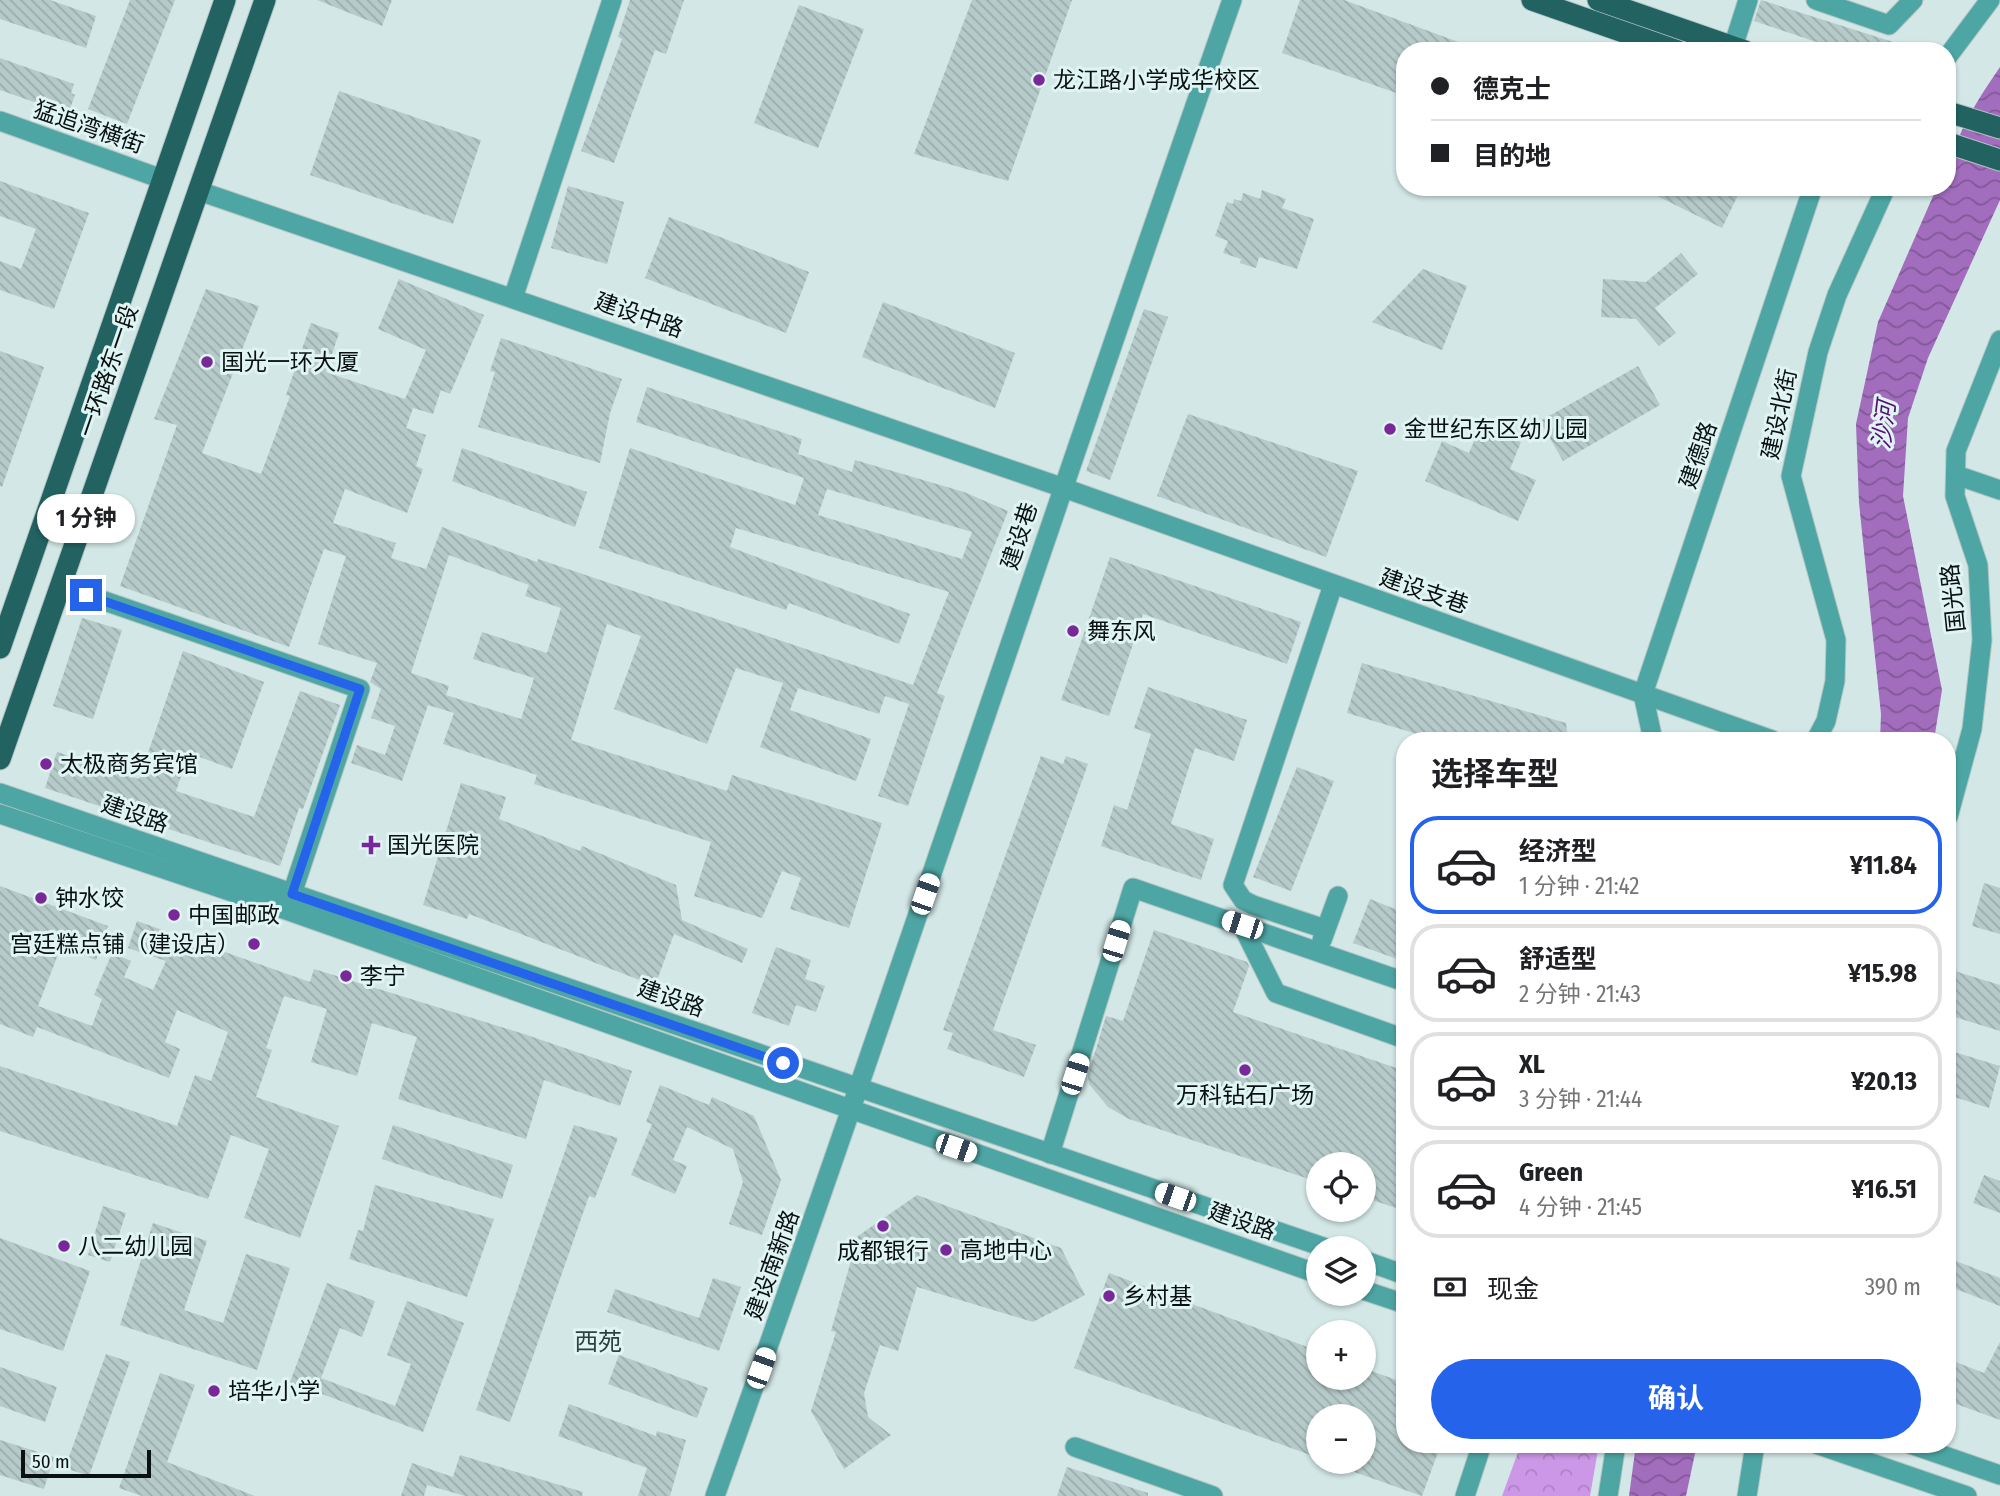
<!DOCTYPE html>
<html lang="zh">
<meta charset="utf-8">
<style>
body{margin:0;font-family:"Fira Sans Condensed","Noto Sans SC",sans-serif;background:#f6f6f6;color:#202124;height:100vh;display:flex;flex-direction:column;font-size:26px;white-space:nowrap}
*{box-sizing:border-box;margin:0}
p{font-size:23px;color:#757577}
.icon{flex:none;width:38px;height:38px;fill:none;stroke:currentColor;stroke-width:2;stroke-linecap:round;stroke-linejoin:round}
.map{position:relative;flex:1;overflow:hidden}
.details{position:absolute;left:1396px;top:732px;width:560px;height:721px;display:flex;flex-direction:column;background:#fff;border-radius:28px;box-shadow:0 2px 5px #0004}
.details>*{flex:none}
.guide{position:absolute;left:1396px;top:42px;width:560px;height:154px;border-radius:28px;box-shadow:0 2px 5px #0004;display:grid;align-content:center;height:154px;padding:0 35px;background:#fff}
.buttons{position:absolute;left:1306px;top:1152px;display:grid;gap:14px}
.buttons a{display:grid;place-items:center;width:70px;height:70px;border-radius:50%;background:#fff;box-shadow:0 2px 5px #0004;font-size:35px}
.scale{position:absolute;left:21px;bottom:18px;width:130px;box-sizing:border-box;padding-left:7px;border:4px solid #0a1111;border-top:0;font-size:19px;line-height:24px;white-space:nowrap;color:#0a1111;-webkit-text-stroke:5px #dff4f3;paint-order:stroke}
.end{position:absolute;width:32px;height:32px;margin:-16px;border:9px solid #2563eb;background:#fff;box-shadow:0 0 0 4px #fff}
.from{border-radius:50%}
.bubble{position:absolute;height:49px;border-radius:24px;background:#fff;box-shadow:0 2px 5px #0004;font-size:23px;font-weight:700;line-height:49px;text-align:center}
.car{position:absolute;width:21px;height:42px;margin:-21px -10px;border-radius:9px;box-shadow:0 0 5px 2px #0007;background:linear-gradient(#fff 24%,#345 0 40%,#fff 0 76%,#345 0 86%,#fff 0)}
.guide b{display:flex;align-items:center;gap:24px;height:66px;font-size:26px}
.guide b+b{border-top:2px solid #e0e0e0}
.guide i{width:18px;height:18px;background:#202124}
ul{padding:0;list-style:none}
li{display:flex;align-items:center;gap:21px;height:98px;margin:0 14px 10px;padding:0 21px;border:4px solid #e0e0e0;border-radius:28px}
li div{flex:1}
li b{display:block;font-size:26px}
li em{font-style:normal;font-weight:700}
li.on{border-color:#2563eb}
li>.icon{width:63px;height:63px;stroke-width:1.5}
h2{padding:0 35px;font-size:32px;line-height:84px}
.pay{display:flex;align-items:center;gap:18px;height:77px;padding:0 35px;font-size:26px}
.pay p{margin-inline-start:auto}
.primary-button{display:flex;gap:14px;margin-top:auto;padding:14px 35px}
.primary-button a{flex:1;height:80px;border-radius:42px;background:#2563eb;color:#fff;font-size:28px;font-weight:700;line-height:80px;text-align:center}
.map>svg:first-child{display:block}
.forest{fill:url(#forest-crowns)}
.water{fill:url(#water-waves)}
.building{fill:url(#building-back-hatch);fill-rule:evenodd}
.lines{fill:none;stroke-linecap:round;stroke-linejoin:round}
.minor-casing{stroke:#b2c5c4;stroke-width:21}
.major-casing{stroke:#b2c5c4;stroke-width:23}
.minor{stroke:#4da6a4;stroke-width:19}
.major{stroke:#226261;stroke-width:21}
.route{stroke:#2563eb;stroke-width:9}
.poi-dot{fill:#782899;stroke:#dff4f3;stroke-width:2.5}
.labels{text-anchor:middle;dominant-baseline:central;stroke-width:6;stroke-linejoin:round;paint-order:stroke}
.poi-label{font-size:23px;fill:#0a1111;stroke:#dff4f3;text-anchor:start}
.street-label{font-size:23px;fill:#0a1111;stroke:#dff4f3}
.water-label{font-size:24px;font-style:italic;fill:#570e73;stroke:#dff4f3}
.neighbourhood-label{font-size:24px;fill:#2e4040;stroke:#dff4f3}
</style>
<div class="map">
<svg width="2000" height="1496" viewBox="0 0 2000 1496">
<defs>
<pattern id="forest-crowns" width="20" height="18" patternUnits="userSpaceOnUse" patternTransform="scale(1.75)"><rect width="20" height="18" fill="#cc97e7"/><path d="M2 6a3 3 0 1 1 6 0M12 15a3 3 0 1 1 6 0" fill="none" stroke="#ae81c5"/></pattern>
<pattern id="water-waves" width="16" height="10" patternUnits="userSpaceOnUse" patternTransform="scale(1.75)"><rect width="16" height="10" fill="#a26dbd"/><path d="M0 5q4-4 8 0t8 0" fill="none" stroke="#825898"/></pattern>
<pattern id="building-back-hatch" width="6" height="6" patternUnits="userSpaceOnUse" patternTransform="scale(1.75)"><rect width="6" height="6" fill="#b5cac9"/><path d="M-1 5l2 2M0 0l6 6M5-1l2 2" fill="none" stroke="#9aacac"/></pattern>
</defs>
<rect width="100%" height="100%" fill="#d2e7e6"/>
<path class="forest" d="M1521,1444H1599L1590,1496H1502Z"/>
<g class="water">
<path d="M2000,67V200L1928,358L1908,418L1903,496L1942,690L1934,740H1880L1881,714L1859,503L1856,424L1878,322L1937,187H1948C1948,144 1976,102 2000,67Z"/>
<path d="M1636,1444H1697L1686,1496H1629Z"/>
</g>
<g class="building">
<path d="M0,0H50L96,16L86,48L0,19Z"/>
<path d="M130,0H175L127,124L88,109Z"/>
<path d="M317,0H392L382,26Z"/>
<path d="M630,0H684L666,54L655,50L614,163L581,151L622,39L618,37Z"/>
<path d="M972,0H1072L1008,181L914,154Z"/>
<path d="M1300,0H1344L1483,51H1405V96L1282,53Z"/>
<path d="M1761,0L1912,48V51H1843L1754,21Z"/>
<path d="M799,5L864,29L818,148L754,123Z"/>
<path d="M0,58L74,84L71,93L75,95L68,114L0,90Z"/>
<path d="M339,91L481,140L453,224L310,175Z"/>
<path d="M0,181L89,213L54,309L0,290V261L21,269L36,229L0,216Z"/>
<path d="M568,186L624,202L607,264L551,248Z"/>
<path d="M1639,187H1742L1722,228Z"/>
<path d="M1262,190L1286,199L1282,208L1314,219L1297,269L1259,257L1256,268L1240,263L1241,259L1223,253L1228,241L1215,236L1227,202L1233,204L1234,199L1241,201L1243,193L1260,199Z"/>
<path d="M669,217L809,272L786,333L645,278Z"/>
<path d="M1681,253L1698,274L1655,308L1676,333L1659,346L1636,319L1601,317L1603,279L1646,282Z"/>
<path d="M1423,269L1467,286L1442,350L1372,322Z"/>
<path d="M399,279L484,315L450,394L441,390L433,414L413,408L406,428L426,435L416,466L423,469L407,513L345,489L333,523L396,543L391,558L426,569L442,527L537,562L538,559L913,685L949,592L736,528L730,547L910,614L899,644L789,603L786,610L599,548L630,448L795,505L804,478L636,422L647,387L802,439L798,454L852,472L855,460L964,492L1008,511L937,693L945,696L908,806L878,796L909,704L885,696L879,714L798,688L790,710L871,739L856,781L760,747L783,683L736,668L707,744L614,709L641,636L607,624L571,740L727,791L732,775L882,823L849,928L790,909L801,878L782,871L762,918L694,896L711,842L534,784L537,775L443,744L454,713L428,705L402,781L351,763L357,745L385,755L395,726L371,718L381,689L370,682L377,663L318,644L346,556L324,549L289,647L120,586L177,425L154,419L206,289L259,306L202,453L261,474L290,396L286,395L311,323L339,333L326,372L405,399L426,350L378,329ZM827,489L972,532L962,559L818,515ZM449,555L529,585L525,596L561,608L547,653L482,632L473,659L534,678L521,719L446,695L449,686L411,673Z"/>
<path d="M883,302L1015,353L995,408L862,357Z"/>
<path d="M1144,309L1168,317L1110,480L1086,471Z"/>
<path d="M501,338L622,379L610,413L600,463L478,427L495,372L490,371Z"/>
<path d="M0,351L44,367L2,487L0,486Z"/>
<path d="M1638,366L1660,405L1563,461L1540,421Z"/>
<path d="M1188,414L1358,471L1326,557L1157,496Z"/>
<path d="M1481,425L1521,442L1510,469L1536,480L1518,521L1425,481L1442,441L1469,453Z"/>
<path d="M462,448L587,492L575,527L452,481Z"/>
<path d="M1110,557L1301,622L1287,664L1143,614L1109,716L1061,700Z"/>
<path d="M82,618L122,630L93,719L53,706Z"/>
<path d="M183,651L264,682L232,769L189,753L176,791L254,817L300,691L340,705L303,809L299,808L280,866L45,788L57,752L139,779Z"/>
<path d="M1362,663L1566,723L1568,740H1437L1347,713Z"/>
<path d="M1148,687L1247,720L1234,761L1195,748L1171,824L1214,839L1201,880L1101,846L1114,805L1127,810L1151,734L1134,728Z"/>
<path d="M1041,756L1063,764L1066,756L1088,764L993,1030L1036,1045L1024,1077L947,1049L953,1033L943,1030Z"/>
<path d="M1297,767L1334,781L1291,891L1253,877Z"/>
<path d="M461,783L506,797L499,819L580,851L582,846L676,885L682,920L748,949L742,963L674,934L655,986L469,914L467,919L423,905Z"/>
<path d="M1984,883L2000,888V934L1972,926Z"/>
<path d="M0,886L108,926L96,960L61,947L38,1006L92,1026L102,999L94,995L112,953L131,961L124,977L153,990L166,961L128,948L137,921L310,982L314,969L524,1034L632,1071L620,1106L544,1080L526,1139L398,1099L417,1037L372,1023L357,1076L311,1062L327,1009L284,996L266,1048L272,1050L256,1097L339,1126L300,1238L244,1218L269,1149L231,1135L208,1199L0,1131V1066L177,1126L195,1075L211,1081L228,1032L177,1010L165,1042L180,1049L169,1078L37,1027L33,1037L0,1024Z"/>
<path d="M1370,899L1405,913V962L1353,943Z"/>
<path d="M1154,930L1247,962L1249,966L1233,1012L1405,1071V1211L1363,1197V1164H1318V1182L1129,1119L1108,1107L1089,1084L1088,1075L1106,1016L1123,1021Z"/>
<path d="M776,947L811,960L805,979L825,986L816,1012L796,1005L789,1026L752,1013Z"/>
<path d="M1948,969L2000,985V1031L1948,1015Z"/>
<path d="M1948,1050L2000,1066L1989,1108L1948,1095Z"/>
<path d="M660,1085L709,1105L712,1097L754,1116L781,1180L762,1235L729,1224L743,1182L733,1149L687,1127L673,1160L687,1166L675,1194L631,1175L652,1124L646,1122Z"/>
<path d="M393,1125L513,1165L502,1199L382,1159Z"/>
<path d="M574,1125L618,1138L595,1198L589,1196L510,1422L476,1410Z"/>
<path d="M1984,1175L2000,1181V1213L1973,1203Z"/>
<path d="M375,1185L494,1219L467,1297L349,1259L358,1230L363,1231Z"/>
<path d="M917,1195L1061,1248L1085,1295L1033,1322L917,1287L898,1351L880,1345L864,1393L868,1417L891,1435L844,1469L811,1411L836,1332L831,1331L858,1236Z"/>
<path d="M103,1206L126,1213L110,1262L88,1255Z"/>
<path d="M153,1223L207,1241L184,1310L223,1323L246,1254L290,1268L257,1370L120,1325Z"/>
<path d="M0,1238L90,1271L63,1351L0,1329Z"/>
<path d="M1948,1258L2000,1278V1306L1948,1286Z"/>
<path d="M1109,1273L1318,1351V1377H1363V1368L1405,1383V1444H1441L1422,1496L1329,1463L1363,1461V1416H1318V1458L1074,1368Z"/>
<path d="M713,1278L741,1287L719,1351L607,1312L615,1289L699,1318Z"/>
<path d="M327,1283L375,1301L362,1337L340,1328L321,1378L395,1406L411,1364L387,1355L407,1301L464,1323L423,1432L290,1382Z"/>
<path d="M2000,1342V1420L1948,1401V1359L1984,1373Z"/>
<path d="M106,1354L130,1362L89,1476L65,1468Z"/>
<path d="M619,1355L708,1388L697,1418L608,1384Z"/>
<path d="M0,1367L57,1387L45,1422L0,1406Z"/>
<path d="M160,1373L195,1385L167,1462L255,1496H142L119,1488Z"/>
<path d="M569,1404L656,1436L657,1431L686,1440L670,1496H638L647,1468L558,1436Z"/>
<path d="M0,1440L54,1457L44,1489L0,1475Z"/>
<path d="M460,1455L583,1492L582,1496H465L427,1485L424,1496H401L412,1463L453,1477Z"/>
<path d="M1067,1467L1148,1493V1496H1057Z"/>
</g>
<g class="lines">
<defs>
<g id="minor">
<path d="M1816,0L1889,25L1913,0"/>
<path d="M1733,47L1748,0"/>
<path d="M1948,56L1990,0"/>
<path d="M0,121L162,179"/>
<path d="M199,191L1061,487L1772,740"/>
<path d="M513,298L612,0"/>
<path d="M1956,475L2000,490"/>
<path d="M61,586L360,689L292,894"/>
<path d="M1653,740L1643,694L1813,187"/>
<path d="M1816,740L1826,721L1835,681L1836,640L1791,476L1818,352L1837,295L1886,187"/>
<path d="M0,793L1326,1248"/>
<path d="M0,814L286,910L1318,1274"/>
<path d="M1948,817L1972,729L1982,640L1978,565L1955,496L1956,451L2000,340"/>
<path d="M1242,925L1276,993L1405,1039"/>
<path d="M1325,929L1253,905L1243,900L1233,885L1333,585"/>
<path d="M1322,940L1338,896"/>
<path d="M1050,1154L1133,888L1405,982"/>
<path d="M1363,1260L1405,1275"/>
<path d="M1363,1290L1405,1304"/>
<path d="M1816,1444L1967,1496"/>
<path d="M1910,1444L2000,1475"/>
<path d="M1075,1447L1213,1496"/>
<path d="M715,1496C893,999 1057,498 1232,0"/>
<path d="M1465,1496L1482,1444"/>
<path d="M1608,1496L1616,1444"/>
<path d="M1747,1496L1755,1444"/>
</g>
<g id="major">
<path d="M1532,0L1678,51"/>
<path d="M1598,0L1745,51"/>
<path d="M1948,112L2000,128"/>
<path d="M1948,143L2000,160"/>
<path d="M0,648L225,0"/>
<path d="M0,759L265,0"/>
</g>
</defs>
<use href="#minor" class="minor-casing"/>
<use href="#major" class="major-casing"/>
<use href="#minor" class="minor"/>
<use href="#major" class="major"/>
</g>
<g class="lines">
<path class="route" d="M86,595L360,689L292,894L783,1063"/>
</g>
<g class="poi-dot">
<circle cx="1039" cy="80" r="7"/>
<circle cx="207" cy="362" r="7"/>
<circle cx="1390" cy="429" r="7"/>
<circle cx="1073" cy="631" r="7"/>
<circle cx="46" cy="764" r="7"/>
<path d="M367.5 834.5h7v7h7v7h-7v7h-7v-7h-7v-7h7z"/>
<circle cx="41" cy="898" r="7"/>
<circle cx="174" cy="915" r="7"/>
<circle cx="254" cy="944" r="7"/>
<circle cx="346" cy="976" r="7"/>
<circle cx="1245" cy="1070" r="7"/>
<circle cx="883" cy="1226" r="7"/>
<circle cx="64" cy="1246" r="7"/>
<circle cx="946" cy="1250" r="7"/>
<circle cx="1109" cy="1296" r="7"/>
<circle cx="214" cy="1391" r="7"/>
</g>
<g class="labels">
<g class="poi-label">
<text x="1053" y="80">龙江路小学成华校区</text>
<text x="221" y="362">国光一环大厦</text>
<text x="1404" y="429">金世纪东区幼儿园</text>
<text x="1087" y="631">舞东风</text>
<text x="60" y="764">太极商务宾馆</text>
<text x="387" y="845">国光医院</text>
<text x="55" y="898">钟水饺</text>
<text x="188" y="915">中国邮政</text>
<text x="240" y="944" text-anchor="end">宫廷糕点铺（建设店）</text>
<text x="360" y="976">李宁</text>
<text x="1245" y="1095" text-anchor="middle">万科钻石广场</text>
<text x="78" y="1246">八二幼儿园</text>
<text x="960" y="1250">高地中心</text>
<text x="883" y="1251" text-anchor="middle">成都银行</text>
<text x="1123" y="1296">乡村基</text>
<text x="228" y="1391">培华小学</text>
</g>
<g class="street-label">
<text transform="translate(89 127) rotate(19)">猛追湾横街</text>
<text transform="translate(639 315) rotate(19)">建设中路</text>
<text transform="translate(108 371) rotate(-71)">一环路东一段</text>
<text transform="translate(1779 414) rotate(-78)">建设北街</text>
<text transform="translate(1698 455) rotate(-71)">建德路</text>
<text transform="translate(1019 536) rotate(-72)">建设巷</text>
<text transform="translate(1424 591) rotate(19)">建设支巷</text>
<text transform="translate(1953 598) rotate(-96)">国光路</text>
<text transform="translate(135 814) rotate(19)">建设路</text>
<text transform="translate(671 998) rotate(19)">建设路</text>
<text transform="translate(1242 1221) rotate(19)">建设路</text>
<text transform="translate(772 1265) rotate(-70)">建设南新路</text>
</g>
<g class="water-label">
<text transform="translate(1884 425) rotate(-83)">沙河</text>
</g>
<g class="neighbourhood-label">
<text x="598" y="1342">西苑</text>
</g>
</g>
</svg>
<div class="buttons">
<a><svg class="icon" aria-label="locate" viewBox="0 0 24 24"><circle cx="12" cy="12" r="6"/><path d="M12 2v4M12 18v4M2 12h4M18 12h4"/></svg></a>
<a><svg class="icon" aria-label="layers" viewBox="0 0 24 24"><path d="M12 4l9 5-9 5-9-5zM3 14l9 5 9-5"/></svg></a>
<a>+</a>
<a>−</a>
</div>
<div class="scale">50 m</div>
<i class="end from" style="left:783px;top:1063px"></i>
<i class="end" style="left:86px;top:595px"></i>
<div class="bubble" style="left:37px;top:494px;width:98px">1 分钟</div>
<i class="car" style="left:925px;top:894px;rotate:19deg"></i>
<i class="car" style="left:1242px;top:925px;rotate:288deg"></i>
<i class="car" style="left:1116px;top:941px;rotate:17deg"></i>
<i class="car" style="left:1075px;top:1074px;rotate:18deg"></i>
<i class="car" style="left:956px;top:1148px;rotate:109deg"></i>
<i class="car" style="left:1175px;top:1197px;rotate:289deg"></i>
<i class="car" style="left:761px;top:1368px;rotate:20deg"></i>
<div class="guide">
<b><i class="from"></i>德克士</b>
<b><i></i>目的地</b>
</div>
<section class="details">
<h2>选择车型</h2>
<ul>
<li class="on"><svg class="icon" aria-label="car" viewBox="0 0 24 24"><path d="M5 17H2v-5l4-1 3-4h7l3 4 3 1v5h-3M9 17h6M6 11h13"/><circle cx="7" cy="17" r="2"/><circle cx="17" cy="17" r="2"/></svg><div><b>经济型</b><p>1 分钟 · 21:42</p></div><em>¥11.84</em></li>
<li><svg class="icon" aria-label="car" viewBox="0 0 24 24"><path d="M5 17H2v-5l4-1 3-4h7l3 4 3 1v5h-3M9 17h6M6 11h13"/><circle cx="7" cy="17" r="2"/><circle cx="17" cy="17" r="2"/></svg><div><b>舒适型</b><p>2 分钟 · 21:43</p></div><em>¥15.98</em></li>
<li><svg class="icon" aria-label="car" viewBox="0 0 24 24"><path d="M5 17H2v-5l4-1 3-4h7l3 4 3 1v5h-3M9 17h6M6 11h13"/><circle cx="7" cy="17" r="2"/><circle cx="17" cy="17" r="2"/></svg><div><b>XL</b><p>3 分钟 · 21:44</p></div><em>¥20.13</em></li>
<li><svg class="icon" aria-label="car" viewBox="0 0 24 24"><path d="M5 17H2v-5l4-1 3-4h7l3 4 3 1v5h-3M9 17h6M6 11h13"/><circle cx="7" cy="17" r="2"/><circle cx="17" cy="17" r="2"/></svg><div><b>Green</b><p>4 分钟 · 21:45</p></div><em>¥16.51</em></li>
</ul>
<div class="pay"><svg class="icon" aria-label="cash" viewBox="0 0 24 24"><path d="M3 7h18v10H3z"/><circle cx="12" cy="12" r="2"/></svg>现金<p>390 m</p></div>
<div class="primary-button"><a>确认</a></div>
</section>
</div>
